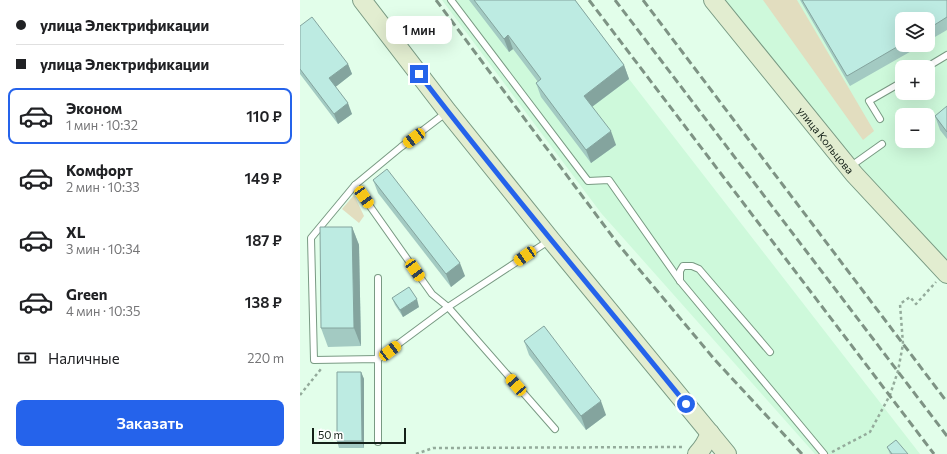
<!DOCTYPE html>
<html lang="ru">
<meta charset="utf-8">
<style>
body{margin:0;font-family:Commissioner,sans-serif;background:#f2f2f2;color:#202124;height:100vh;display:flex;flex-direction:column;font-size:15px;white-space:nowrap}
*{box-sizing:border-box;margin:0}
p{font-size:13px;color:#757577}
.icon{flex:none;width:22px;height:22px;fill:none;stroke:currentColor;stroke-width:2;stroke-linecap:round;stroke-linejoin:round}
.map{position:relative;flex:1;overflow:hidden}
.drawer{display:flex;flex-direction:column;background:#fff;width:300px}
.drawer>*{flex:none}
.top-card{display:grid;align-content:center;height:88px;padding:0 16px;background:#fff}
.buttons{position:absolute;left:595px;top:12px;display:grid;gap:8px}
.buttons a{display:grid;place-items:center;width:40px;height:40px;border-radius:8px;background:#fff;box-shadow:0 4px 16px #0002;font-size:20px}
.scale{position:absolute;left:12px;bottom:10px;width:94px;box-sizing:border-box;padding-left:4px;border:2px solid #142118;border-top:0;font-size:11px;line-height:14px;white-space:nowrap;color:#142118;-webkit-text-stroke:3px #fff;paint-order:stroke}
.end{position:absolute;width:18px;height:18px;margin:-9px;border:5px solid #2563eb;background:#fff;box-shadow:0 0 0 2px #fff}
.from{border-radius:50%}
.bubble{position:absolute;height:28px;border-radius:8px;background:#fff;box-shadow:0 4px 16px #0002;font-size:13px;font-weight:600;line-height:28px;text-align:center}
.car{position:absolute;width:12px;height:24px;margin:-12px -6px;border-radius:5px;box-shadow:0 0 3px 1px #0007;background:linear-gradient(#f5c518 24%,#345 0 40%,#f5c518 0 76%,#345 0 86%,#f5c518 0)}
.top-card b{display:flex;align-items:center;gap:14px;height:38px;font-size:15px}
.top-card b+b{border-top:1px solid #e0e0e0}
.top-card i{width:10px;height:10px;background:#202124}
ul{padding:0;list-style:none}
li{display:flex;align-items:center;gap:12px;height:56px;margin:0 8px 6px;padding:0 8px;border:2px solid transparent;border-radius:8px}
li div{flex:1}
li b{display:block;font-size:15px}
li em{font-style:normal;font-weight:600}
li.selected{border-color:#2563eb}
li>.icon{width:36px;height:36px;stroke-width:1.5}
.pay{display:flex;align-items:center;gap:10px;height:44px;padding:0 16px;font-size:15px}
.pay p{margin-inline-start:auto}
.action{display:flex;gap:8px;margin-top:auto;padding:8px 16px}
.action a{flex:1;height:46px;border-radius:8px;background:#2563eb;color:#fff;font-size:16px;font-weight:600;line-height:46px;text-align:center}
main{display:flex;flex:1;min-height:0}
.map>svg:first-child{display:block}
.built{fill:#cef9db;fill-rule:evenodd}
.green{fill:#e2ddbf}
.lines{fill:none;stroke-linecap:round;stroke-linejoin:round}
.lane-casing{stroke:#799a83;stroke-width:8}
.secondary-casing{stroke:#799a83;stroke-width:20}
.path{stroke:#94ab9b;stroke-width:2.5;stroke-dasharray:3 3;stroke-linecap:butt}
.lane{stroke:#fff;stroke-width:6}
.secondary{stroke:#e2edd0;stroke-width:18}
.rail{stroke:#7e9384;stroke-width:3;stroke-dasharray:8 4;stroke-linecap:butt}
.wall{fill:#a3cac2}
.shaded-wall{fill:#84a49e}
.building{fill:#bdebe2;stroke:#84a49e}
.route{stroke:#2563eb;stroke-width:5}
.labels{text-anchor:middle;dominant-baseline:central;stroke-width:4;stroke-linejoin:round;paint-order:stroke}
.street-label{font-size:11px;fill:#142118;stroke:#fff}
</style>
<main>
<section class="drawer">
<div class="top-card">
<b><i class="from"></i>улица Электрификации</b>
<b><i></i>улица Электрификации</b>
</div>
<ul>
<li class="selected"><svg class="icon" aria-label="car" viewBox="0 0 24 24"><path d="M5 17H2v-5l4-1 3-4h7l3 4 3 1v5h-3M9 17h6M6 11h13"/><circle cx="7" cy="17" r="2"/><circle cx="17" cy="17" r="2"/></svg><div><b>Эконом</b><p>1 мин · 10:32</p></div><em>110 ₽</em></li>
<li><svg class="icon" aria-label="car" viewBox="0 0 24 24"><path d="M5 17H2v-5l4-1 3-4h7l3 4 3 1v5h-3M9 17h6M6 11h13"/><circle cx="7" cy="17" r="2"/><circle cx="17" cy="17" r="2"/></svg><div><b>Комфорт</b><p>2 мин · 10:33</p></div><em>149 ₽</em></li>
<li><svg class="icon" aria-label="car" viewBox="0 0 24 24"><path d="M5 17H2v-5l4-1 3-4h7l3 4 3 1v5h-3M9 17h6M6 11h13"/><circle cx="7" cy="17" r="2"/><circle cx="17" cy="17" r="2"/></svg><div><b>XL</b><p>3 мин · 10:34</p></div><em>187 ₽</em></li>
<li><svg class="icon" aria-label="car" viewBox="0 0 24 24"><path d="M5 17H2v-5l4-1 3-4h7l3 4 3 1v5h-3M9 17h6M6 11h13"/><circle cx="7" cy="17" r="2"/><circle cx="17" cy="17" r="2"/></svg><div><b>Green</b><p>4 мин · 10:35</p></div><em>138 ₽</em></li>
</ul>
<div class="pay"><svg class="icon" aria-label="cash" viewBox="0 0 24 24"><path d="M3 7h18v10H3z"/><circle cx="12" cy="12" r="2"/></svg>Наличные<p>220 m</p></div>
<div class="action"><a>Заказать</a></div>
</section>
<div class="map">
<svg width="647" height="454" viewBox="0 0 647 454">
<rect width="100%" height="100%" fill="#e2feea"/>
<g class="built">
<path d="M142,0H270L329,79L620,454H515L301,213Z"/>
<path d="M422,0H647V263L549,155ZM602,19H628V45H602ZM602,67H628V93H602ZM602,115H628V141H602Z"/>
</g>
<g class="green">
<path d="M463,0H497L574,131L563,140Z"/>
<path d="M54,195L64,216L59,223L42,209Z"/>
</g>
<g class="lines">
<defs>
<g id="lane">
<path d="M151,0L288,181L309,180L380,281L524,454"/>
<path d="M627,67L647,55"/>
<path d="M147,112L101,147L55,185L132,294L148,307L255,429"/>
<path d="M580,119L569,101L602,82"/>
<path d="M551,166L582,144"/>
<path d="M55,185L11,238L14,360L78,359V442"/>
<path d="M78,278V359L148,307L250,240"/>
<path d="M380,281V271L383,266H392L399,269L470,352"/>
</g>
<g id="secondary">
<path d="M62,0L148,112L251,240L427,454"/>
<path id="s1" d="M413,0L554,174L647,274"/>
<path d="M397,454C403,448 407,441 410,433"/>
</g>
</defs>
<use href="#lane" class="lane-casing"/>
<use href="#secondary" class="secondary-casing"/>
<g class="path">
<path d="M0,395L21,369"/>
<path d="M532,452L570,432L590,395L598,371L603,344L600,304L610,297L616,304L636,282"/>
<path d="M116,454L133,448L384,447"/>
</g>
<use href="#lane" class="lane"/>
<use href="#secondary" class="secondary"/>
<g class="rail">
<path d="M136,0L318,244L415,360L502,454"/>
<path d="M289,0L634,454"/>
<path d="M315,0L647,436"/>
<path d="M343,0L647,402"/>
</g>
</g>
<g class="wall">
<path d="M169,0H275L324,65L329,79L292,107L316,145L291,163L241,97L236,83L238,82L213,49L209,52Z"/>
<path d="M500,0H647V30L628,41V19H602V45H622L550,86Z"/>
<path d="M0,26L48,64L52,74L35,87L52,114L38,124L0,74Z"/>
<path d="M647,106V139L640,130L635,116Z"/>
<path d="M73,180L165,276L151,287L78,193Z"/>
<path d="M52,227L59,245L61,346L28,347L21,328Z"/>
<path d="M92,298L119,307L103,317L95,305Z"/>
<path d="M224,341L306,415L286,430L229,355Z"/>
<path d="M61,372L64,379V448H39L37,441Z"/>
<path d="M587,447L608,454H590Z"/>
</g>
<g class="shaded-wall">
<path d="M208,35L213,49L209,52L204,39Z"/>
<path d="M48,64L52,74L33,89L29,78Z"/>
<path d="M324,65L329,79L289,109L284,96Z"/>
<path d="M48,103L52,114L38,124L34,114Z"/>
<path d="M311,131L316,145L291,163L286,150Z"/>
<path d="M52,227L59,245L61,346L54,328Z"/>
<path d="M160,263L165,276L151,287L146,274Z"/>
<path d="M117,299L119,307L103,317L100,310Z"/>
<path d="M61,372L64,379V448L62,441Z"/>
<path d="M301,401L306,415L286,430L281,416Z"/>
</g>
<g class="building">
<path d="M174,0H275L324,65L284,96L311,131L286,150L236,83L241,79L208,35L204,39Z"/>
<path d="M502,0H647V17L628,29V19H602V44L547,76Z"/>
<path d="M12,17L48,64L29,78L48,103L34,114L0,69V26Z"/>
<path d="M647,106V132L635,116Z"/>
<path d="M87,169L160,263L146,274L73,180Z"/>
<path d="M20,227H52L54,328H21Z"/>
<path d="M109,287L117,299L100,310L92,298Z"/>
<path d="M244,326L301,401L281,416L224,341Z"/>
<path d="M37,372H61L62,441H37Z"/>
<path d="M596,440L608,454H592L587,447Z"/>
</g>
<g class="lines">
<path class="route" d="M119,74C205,187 297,294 386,404"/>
</g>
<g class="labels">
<g class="street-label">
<text stroke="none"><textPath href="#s1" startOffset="180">улица Кольцова</textPath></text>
</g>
</g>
</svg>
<div class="buttons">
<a><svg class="icon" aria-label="layers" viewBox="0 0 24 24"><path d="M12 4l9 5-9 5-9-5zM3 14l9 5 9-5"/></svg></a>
<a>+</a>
<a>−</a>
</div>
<div class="scale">50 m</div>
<i class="end from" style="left:386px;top:404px"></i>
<i class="end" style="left:119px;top:74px"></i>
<div class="bubble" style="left:86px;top:16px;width:66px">1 мин</div>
<i class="car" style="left:114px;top:138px;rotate:233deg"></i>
<i class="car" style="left:64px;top:197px;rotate:145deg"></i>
<i class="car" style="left:225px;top:256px;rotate:236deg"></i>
<i class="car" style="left:115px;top:270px;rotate:145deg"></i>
<i class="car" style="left:90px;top:351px;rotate:53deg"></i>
<i class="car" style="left:216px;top:385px;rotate:319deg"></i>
</div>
</main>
